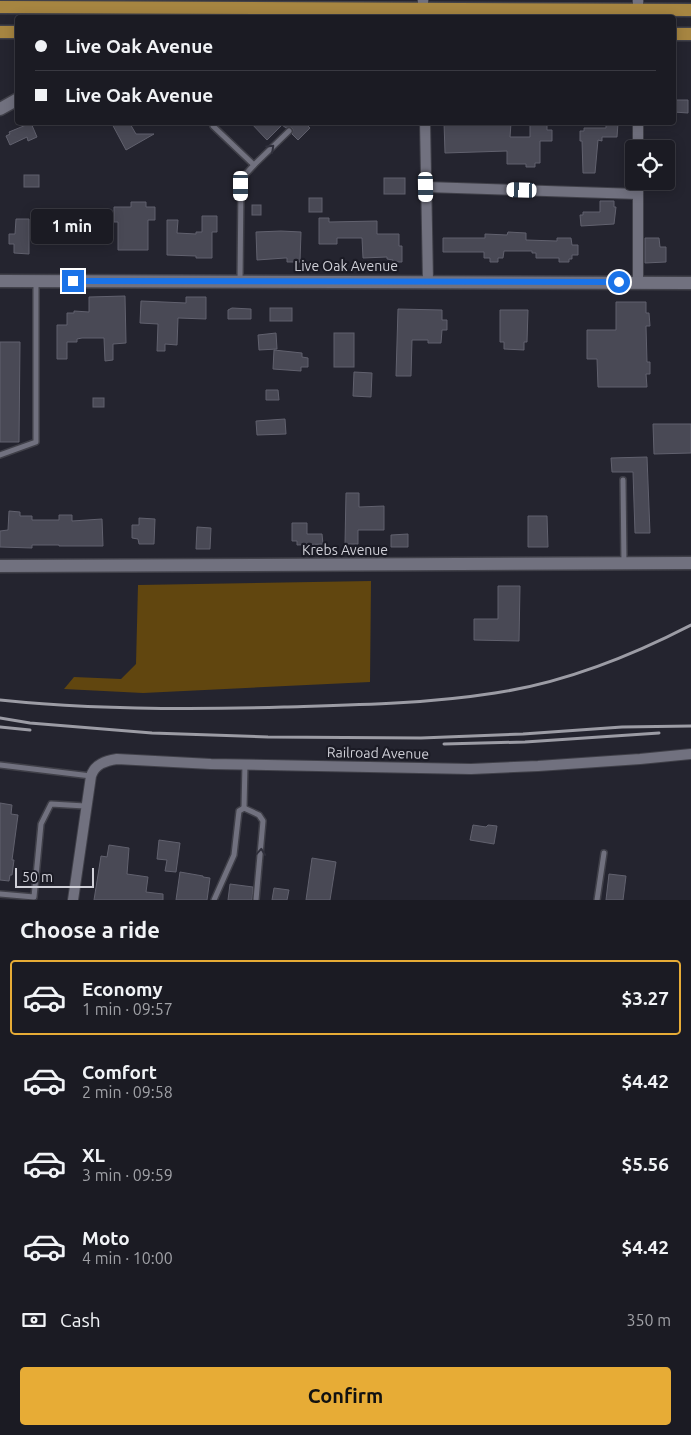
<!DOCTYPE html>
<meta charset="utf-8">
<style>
body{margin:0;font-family:Ubuntu,sans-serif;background:#282830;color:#f1f3f6;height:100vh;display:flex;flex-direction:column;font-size:19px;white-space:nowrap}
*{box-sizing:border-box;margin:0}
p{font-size:16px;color:#a0a1a6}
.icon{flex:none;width:28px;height:28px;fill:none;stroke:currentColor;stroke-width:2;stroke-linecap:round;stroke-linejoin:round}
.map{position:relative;height:900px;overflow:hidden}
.sheet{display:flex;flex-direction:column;background:#1b1b23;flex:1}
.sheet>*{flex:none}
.banner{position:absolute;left:15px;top:15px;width:661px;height:110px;border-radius:5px;box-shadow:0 2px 12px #0003,0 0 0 1px #393941;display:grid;align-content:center;height:110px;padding:0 20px;background:#1b1b23}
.tools{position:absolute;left:625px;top:140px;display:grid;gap:10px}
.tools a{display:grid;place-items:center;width:50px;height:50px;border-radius:5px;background:#1b1b23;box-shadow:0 2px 12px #0003,0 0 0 1px #393941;font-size:25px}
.scale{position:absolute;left:15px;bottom:12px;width:79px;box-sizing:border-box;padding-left:5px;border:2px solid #d0d0d8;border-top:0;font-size:14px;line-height:18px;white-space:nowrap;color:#d0d0d8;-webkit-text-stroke:4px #1b1b25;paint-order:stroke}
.end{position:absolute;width:22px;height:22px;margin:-11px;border:6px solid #1a73e8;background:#fff;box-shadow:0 0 0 2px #fff}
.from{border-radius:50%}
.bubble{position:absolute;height:35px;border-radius:5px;background:#1b1b23;box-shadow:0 2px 12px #0003,0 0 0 1px #393941;font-size:16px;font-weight:600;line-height:35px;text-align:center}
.car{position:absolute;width:15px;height:30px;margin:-15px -8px;border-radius:6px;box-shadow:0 0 4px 1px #0007;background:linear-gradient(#fff 24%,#345 0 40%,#fff 0 76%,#345 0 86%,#fff 0)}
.banner b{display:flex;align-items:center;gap:18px;height:48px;font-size:19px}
.banner b+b{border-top:1px solid #393941}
.banner i{width:12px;height:12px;background:#f1f3f6}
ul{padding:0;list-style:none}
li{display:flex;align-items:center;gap:15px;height:75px;margin:0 10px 8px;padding:0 10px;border:2px solid transparent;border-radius:5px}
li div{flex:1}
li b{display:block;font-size:19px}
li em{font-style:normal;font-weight:600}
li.selected{border-color:#e7ac36}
li>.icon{width:45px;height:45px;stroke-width:1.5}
h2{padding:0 20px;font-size:22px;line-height:60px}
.pay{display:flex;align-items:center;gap:12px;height:55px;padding:0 20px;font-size:19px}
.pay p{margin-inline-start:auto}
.cta{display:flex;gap:10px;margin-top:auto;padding:10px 20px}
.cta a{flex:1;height:58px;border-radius:5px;background:#e7ac36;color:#111;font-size:20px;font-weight:600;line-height:58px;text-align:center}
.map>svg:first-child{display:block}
.green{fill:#61460f}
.building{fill:#494955;stroke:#61616e}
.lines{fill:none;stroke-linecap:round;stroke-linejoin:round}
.lane-casing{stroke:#404049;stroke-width:8}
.street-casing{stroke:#404049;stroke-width:12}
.secondary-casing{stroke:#404049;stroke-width:15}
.primary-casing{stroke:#404049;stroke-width:15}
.lane{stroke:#71717f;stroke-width:5}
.street{stroke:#71717f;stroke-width:10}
.secondary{stroke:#71717f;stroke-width:12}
.primary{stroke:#a68541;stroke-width:12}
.rail{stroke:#9c9ca5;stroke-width:3}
.oneway{stroke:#30303c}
.route{stroke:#1a73e8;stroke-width:6}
.labels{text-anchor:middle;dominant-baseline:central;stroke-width:4.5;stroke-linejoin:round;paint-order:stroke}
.street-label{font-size:14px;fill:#d0d0d8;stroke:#1b1b25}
</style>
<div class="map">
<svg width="691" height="900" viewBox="0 0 691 900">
<rect width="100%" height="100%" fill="#24242f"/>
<path class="green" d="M371,581L370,682L143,693L64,689L74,677L121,679L136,664L138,585Z"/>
<g class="building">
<path d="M674,100H688V113L674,112Z"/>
<path d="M111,122H129L136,134H154L126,150Z"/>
<path d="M250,122H304L310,128L298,140L292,134L293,130L292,128H286L282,125L267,140Z"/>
<path d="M444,122L511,123L510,137H530V122H547V130H552V141H540V163H535V167H526V164H507V151L445,153Z"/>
<path d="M31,123L37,137L28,141L27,137L10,145L6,136L10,134L9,132Z"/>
<path d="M606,123H618L617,137H602V141L598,140L595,173H583L582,141H580V131H584V128H606Z"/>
<rect x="24" y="175" width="15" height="12"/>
<rect x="384" y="178" width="21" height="16"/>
<rect x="309" y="198" width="13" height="14"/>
<path d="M600,201H614V207H616L614,224L581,226L580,215H583V212H600Z"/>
<path d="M131,202H146V207H155V220H148V250H118V222H114V207H131Z"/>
<rect x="252" y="205" width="9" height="10"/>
<path d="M202,216H217V232H212V258H196V256L167,255V220H178L177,233L196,234V232H202Z"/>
<path d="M319,218H329V222L377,221V234H399V246H402V262H393V260L387,259V257L363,258L362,238H337V244H319Z"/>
<path d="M16,219H29V254L14,253V244H9V234H15Z"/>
<path d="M281,231L301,232L300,262H287V258H285L257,260L256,232Z"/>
<path d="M508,232L526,233V240L557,241V238H571L572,245H578V255H572V259H569V262H559V258H536V253H532V251H504L503,258H498V262H490V258H484V252H443V238H485V234L507,235Z"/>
<path d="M645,238H659L660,247H666V262L645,263Z"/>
<path d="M125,296L126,343L113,344V360L105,361L104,338H82L77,339V342H67V359H57V325H67V313H74V311L89,312V297Z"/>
<path d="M186,297H206V319L178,318L177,345L165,344V351H157L158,324L140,323L141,301L186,303Z"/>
<path d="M616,302H646V313H649L650,326H646L647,362H650V374H646L647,387H598L597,359H587V330H616Z"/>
<path d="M232,308L251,309V319H228V310Z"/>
<rect x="270" y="308" width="22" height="13"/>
<path d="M398,309L442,310V320H447V330H442L441,343H428V340H412L411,376H396Z"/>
<path d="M500,310H528L527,342H524V350L504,349V342H500Z"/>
<path d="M276,333L277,349L259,350L258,335Z"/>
<rect x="334" y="333" width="20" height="34"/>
<path d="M0,342H20L19,442H0Z"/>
<path d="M274,350L302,353V357L308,358V367H301V371L273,369Z"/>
<path d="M354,372L372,373L371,397L353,396Z"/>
<path d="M266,390H278L279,400H266Z"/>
<rect x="93" y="398" width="11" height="9"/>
<path d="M285,419L286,434L257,435L256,421Z"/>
<path d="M653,424H691V453L654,454Z"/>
<path d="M647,457L650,533H635L633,472H612L611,458Z"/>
<path d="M346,493H359V507L384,506V530H358V544H345Z"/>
<path d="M9,511L20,512V516H32V520H59V515H72V521L102,519L103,546H59V545H32V548L0,547V531L8,530Z"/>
<path d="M528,516H547L548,547H528Z"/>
<path d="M139,518L155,519L154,544H139L138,539L132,538V525H139Z"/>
<path d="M292,523H307V534H322L323,544L297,545V541H292Z"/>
<path d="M197,527L211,528L210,549H196Z"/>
<path d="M408,534V547H391V535Z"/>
<path d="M498,586H520L519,641L474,640V619H498Z"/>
<path d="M0,803L12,805L11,814L18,815L12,860H14L12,875H10L9,881L0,880Z"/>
<path d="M473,825L486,827L488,825L497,826L494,844L470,840Z"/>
<path d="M159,840L180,843L176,872L165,871L167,860L157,859Z"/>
<path d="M109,845L129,848L127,874L148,877L146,892L163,894V900H94L101,856L107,857Z"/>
<path d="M312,858L336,862L330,900H306Z"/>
<path d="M180,872L203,876V877L210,878L207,900H176Z"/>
<path d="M609,874L626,876L623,900H606Z"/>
<path d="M230,884L253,887L252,900H228Z"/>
<path d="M274,888L289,890L287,900H272Z"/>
</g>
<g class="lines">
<defs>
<g id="lane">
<path d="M212,122L213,126L254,165L244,176L241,186L240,280"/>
<path d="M254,165L289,131"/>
<path d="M0,455L36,442V281"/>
<path d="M623,480L624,563"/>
<path d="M0,765L91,776"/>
<path d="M244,808L245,764"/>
<path d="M0,894L34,897L41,824L51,804L85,806"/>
<path d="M214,900L234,855L239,811L244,808L259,815L263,821L256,900"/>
<path d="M597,900L604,853"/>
</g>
<g id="street">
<path d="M423,0V18"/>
<path d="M638,0V18"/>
<path d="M425,122L428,281"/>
<path d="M638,122V149"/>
<path d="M638,181V283"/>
<path d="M426,187L638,194"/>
<path d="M73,900L91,776C95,764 105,761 117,759L211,764L471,769L538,766L640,759L691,754"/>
</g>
<g id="secondary">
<path d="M0,109L18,99"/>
<path d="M0,281L691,283"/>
<path d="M0,566L691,563"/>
</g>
<g id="primary">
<path d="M0,7L691,10"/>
<path d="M0,32H18"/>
<path d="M674,34H691"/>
</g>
</defs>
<use href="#lane" class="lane-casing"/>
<use href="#street" class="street-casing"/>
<use href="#secondary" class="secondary-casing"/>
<use href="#primary" class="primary-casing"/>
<use href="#lane" class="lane"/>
<use href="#street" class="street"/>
<use href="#secondary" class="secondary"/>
<use href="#primary" class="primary"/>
<g class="rail">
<path d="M0,700C95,710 189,710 284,707C354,705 425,704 495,693C562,683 631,656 691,625"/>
<path d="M0,718L30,723L152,733L268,737L421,738L523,734L622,727L691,726"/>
<path d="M0,727L30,730"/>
<path d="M444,744L525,742L659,733"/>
</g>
</g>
<defs><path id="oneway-chevron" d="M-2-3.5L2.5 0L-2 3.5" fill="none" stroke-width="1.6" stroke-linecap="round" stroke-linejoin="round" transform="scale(1.25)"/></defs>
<g class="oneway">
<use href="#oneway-chevron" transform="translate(271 148) rotate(-43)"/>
<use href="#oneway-chevron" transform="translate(261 852) rotate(-85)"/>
</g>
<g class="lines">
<path class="route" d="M73,281L619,282"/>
</g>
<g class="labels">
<g class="street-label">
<text x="346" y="266">Live Oak Avenue</text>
<text x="345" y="550">Krebs Avenue</text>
<text transform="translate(378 753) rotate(1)">Railroad Avenue</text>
</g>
</g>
</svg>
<div class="tools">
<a><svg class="icon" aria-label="locate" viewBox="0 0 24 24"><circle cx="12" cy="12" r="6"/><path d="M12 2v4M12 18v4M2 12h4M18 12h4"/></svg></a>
</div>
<div class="scale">50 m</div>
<i class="end from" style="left:619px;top:282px"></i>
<i class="end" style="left:73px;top:281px"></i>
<div class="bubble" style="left:31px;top:209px;width:82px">1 min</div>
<i class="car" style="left:241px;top:186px;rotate:180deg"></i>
<i class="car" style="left:426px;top:187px;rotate:179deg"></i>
<i class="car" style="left:522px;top:190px;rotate:272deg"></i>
<div class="banner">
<b><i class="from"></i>Live Oak Avenue</b>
<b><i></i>Live Oak Avenue</b>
</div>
</div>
<section class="sheet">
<h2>Choose a ride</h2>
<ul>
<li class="selected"><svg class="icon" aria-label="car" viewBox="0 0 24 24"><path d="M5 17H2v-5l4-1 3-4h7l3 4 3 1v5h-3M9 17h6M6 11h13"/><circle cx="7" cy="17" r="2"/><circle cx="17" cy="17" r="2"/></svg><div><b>Economy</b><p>1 min · 09:57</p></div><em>$3.27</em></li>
<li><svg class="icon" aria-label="car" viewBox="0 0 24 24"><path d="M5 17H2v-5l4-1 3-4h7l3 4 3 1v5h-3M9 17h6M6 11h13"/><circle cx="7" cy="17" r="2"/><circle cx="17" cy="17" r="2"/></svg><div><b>Comfort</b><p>2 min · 09:58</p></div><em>$4.42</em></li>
<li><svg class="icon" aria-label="car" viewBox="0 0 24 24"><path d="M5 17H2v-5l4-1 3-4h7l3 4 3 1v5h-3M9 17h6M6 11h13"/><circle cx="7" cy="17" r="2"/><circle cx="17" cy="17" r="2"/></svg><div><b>XL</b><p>3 min · 09:59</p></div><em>$5.56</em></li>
<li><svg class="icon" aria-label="car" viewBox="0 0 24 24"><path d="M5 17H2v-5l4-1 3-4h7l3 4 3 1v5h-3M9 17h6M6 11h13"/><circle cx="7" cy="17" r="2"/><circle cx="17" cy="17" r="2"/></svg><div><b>Moto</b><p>4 min · 10:00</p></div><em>$4.42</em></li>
</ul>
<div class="pay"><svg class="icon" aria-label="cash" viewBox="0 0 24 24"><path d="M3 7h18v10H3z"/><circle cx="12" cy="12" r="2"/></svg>Cash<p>350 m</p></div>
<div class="cta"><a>Confirm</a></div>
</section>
